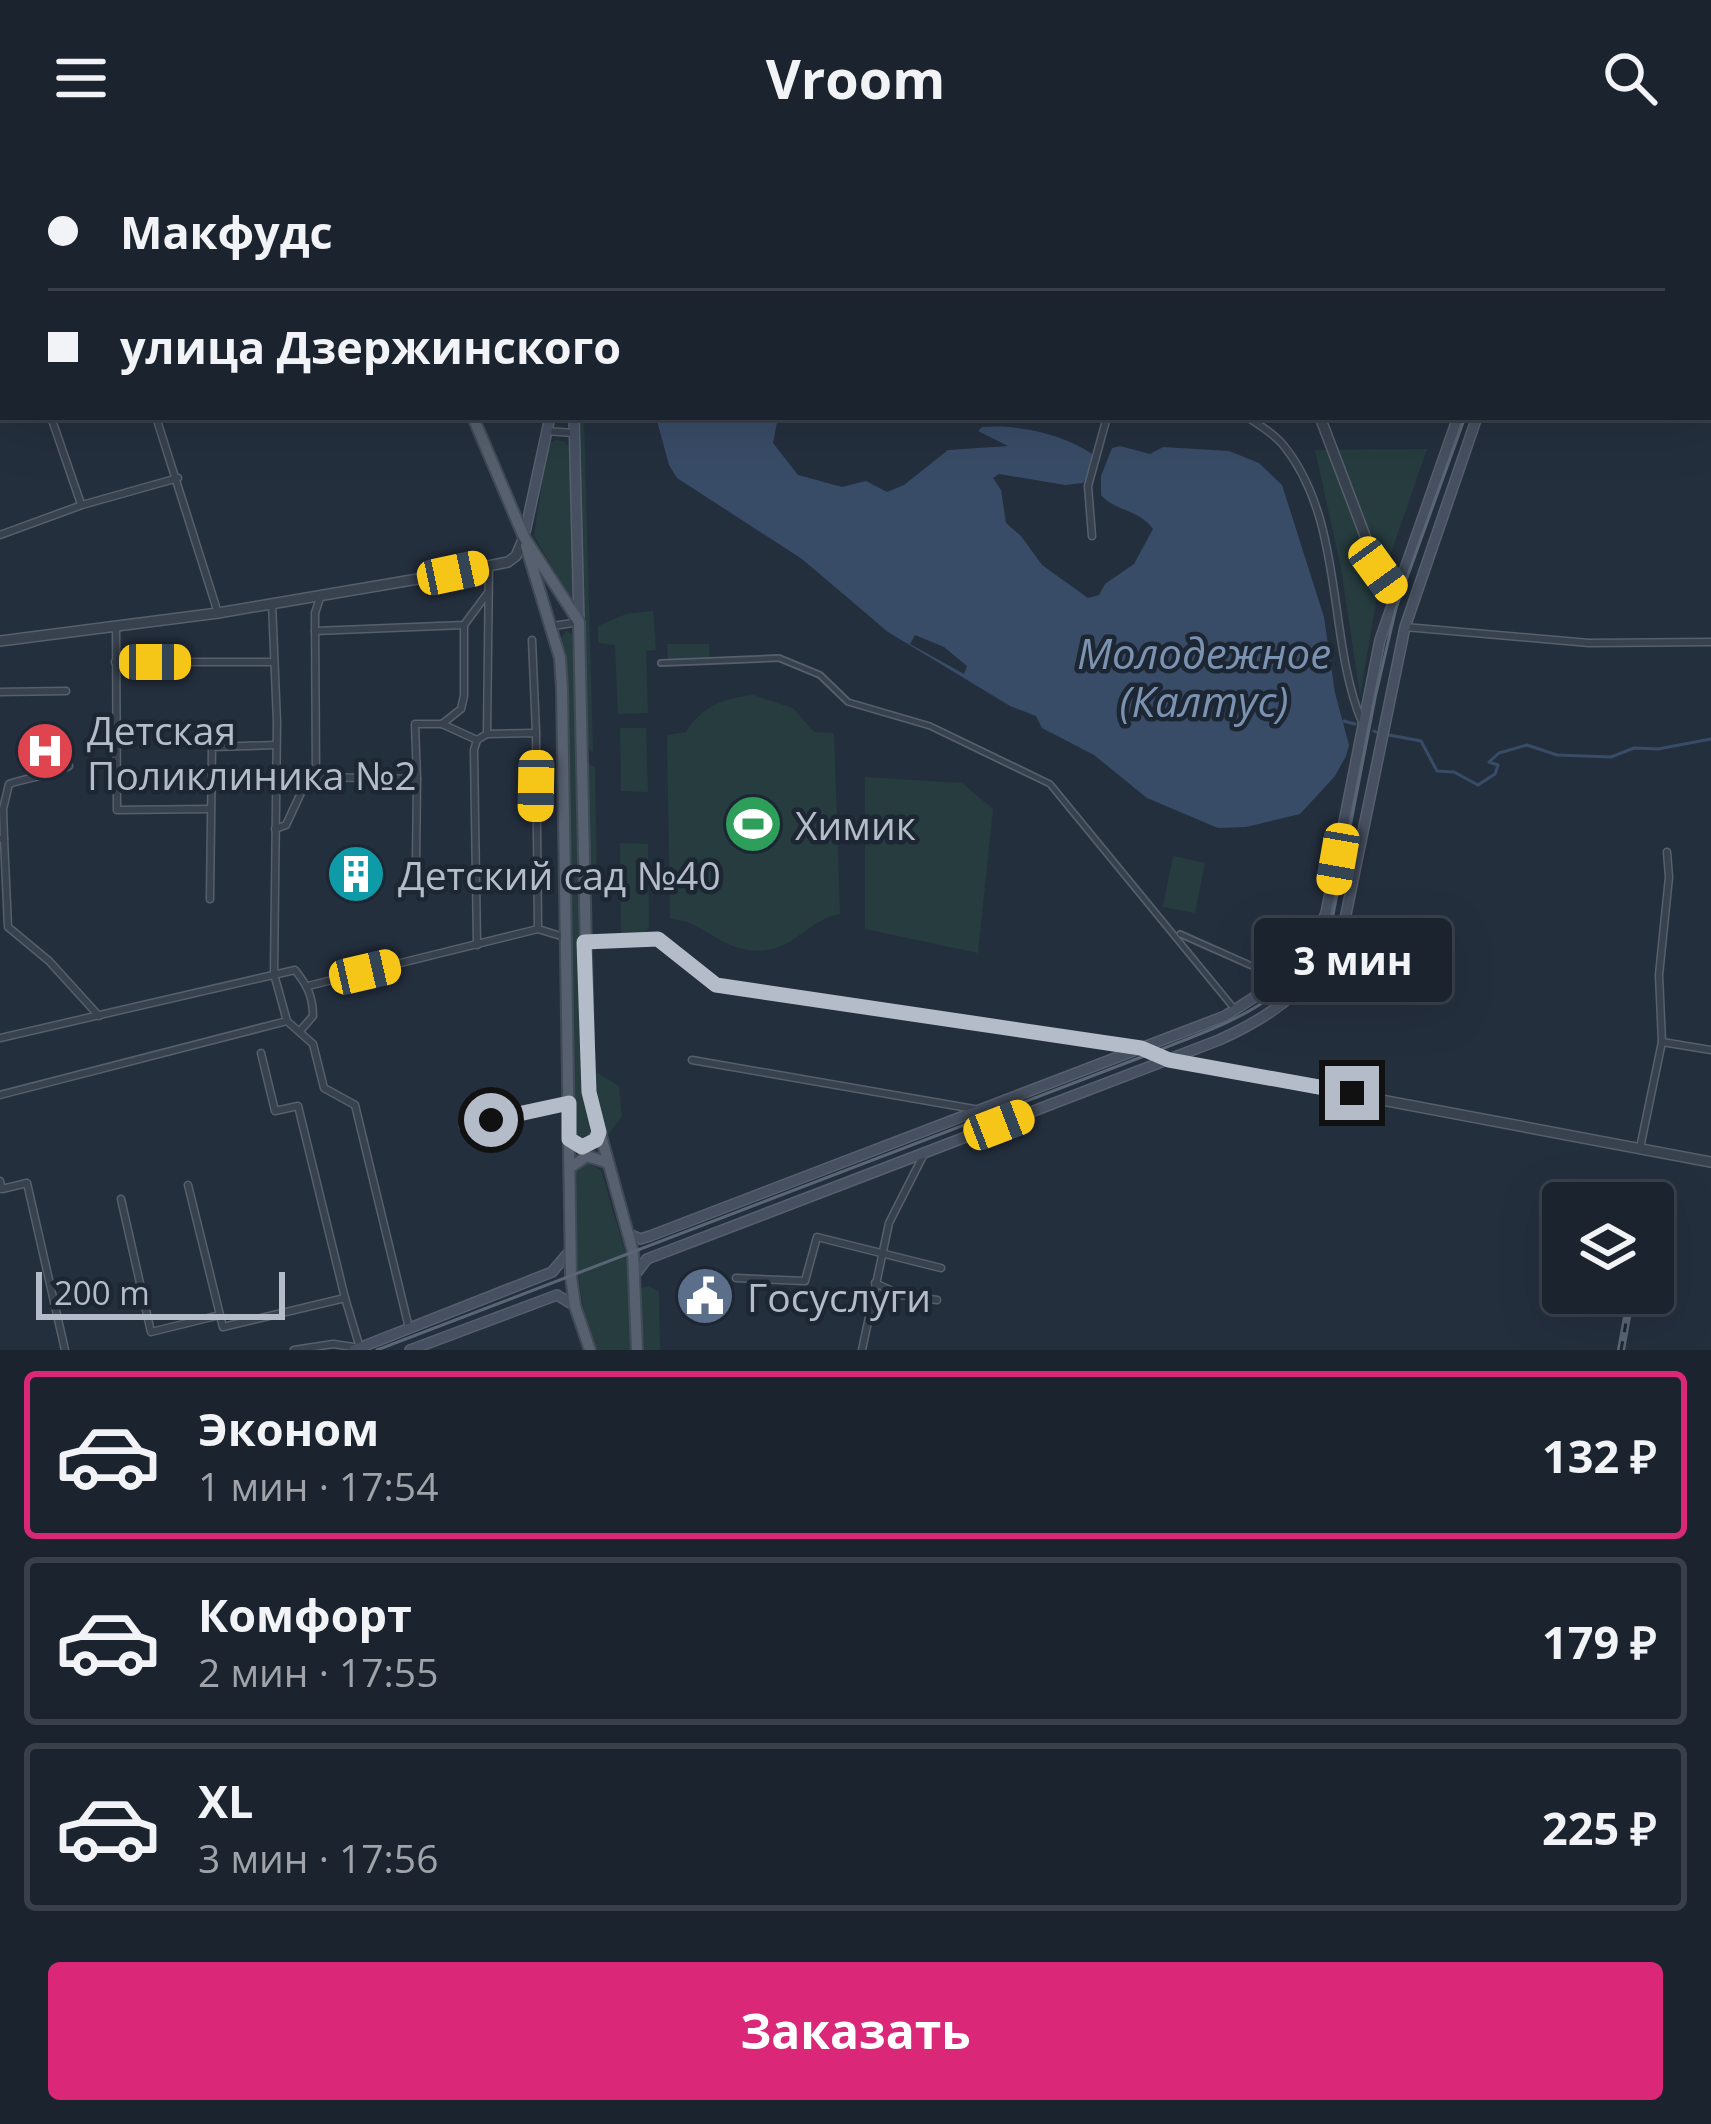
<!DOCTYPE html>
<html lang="ru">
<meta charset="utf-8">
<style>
body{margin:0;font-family:"Open Sans",sans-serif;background:#282f3a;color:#f1f3f6;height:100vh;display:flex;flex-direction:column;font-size:45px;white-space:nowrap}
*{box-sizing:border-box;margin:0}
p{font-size:39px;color:#a0a4aa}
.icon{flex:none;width:66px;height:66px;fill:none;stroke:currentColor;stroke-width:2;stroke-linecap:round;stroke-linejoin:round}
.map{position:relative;height:1194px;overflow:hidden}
.side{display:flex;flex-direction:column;background:#1b232e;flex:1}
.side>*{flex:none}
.hud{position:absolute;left:0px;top:0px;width:1713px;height:264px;box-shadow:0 12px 48px #0002,0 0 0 3px #39404a;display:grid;align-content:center;height:264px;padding:0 48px;background:#1b232e}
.fabs{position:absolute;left:1542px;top:1026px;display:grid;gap:24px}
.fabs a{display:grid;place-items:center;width:132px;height:132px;border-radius:12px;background:#1b232e;box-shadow:0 12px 48px #0002,0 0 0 3px #39404a;font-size:60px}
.scale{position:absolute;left:36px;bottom:30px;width:249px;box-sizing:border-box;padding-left:12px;border:6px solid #b4bcc9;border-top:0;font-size:33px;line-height:42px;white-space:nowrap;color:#b4bcc9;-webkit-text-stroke:9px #1d2633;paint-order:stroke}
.end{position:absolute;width:54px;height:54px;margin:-27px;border:15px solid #b4bcc9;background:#111;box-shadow:0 0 0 6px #111}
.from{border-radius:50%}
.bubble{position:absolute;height:84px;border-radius:12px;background:#1b232e;box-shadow:0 12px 48px #0002,0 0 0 3px #39404a;font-size:39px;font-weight:700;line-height:84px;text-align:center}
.car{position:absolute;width:36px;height:72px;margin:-36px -18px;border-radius:15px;box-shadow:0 0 9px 3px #0007;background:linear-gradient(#f5c518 24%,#345 0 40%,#f5c518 0 76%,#345 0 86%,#f5c518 0)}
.hud b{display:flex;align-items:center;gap:42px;height:114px;font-size:45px}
.hud b+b{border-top:3px solid #39404a}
.hud i{width:30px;height:30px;background:#f1f3f6}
ul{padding:21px 0 0;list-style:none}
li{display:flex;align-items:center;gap:36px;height:168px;margin:0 24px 18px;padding:0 24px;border:6px solid #39404a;border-radius:12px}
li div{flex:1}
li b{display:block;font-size:45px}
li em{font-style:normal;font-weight:700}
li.selected{border-color:#db2777}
li>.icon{width:108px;height:108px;stroke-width:1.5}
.action{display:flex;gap:24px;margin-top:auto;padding:24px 48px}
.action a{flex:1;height:138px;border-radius:12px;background:#db2777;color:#fff;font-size:48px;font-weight:700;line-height:138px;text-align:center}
header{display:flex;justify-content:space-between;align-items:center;height:156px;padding:0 48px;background:#1b232e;font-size:54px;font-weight:700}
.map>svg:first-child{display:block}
.green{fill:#263c3f}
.water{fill:#394c67}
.pier{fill:#242f3e}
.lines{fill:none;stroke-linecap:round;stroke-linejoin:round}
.stream{stroke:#394c67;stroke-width:3}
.pedestrian-casing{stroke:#565f6c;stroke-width:8}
.minor-casing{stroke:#565f6c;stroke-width:9}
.tertiary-casing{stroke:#565f6c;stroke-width:12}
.secondary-casing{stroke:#565f6c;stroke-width:12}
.primary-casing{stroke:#414a57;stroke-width:14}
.pedestrian{stroke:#38414e;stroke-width:4.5}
.minor{stroke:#38414e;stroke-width:6}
.tertiary{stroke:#38414e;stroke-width:9}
.secondary{stroke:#465061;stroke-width:9}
.primary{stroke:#56606e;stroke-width:10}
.tram{stroke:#5a6575;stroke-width:3}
.rail-casing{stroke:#5a6575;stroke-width:8}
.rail{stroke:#1d2633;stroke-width:3;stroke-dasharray:9;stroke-linecap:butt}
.route{stroke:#b4bcc9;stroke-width:15}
.labels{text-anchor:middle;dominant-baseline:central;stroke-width:9;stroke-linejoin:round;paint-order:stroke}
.poi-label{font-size:39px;fill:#b4bcc9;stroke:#1d2633;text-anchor:start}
.water-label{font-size:42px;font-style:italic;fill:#7c92b1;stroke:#1d2633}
</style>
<header><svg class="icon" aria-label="menu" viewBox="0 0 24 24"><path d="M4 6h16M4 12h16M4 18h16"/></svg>Vroom<svg class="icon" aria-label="search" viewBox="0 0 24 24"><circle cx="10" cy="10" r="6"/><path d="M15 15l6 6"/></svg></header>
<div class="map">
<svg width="1711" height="1194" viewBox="0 0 1711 1194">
<rect width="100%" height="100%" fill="#242f3e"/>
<g class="green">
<path d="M577,261H584L593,597L585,587Z"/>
<path d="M555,284L564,285L570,293L573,446L534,380L548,289Z"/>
<path d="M1427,293L1378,435L1360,540L1341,412L1315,294Z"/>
<path d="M653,455L656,494L646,495L648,557L618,558L615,489L598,487V470L626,458Z"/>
<path d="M566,475L572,478L574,490L581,908L595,978L588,988L573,982L560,484Z"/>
<path d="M667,488H709L710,504L668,505Z"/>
<path d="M753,539L793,552L814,576L834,577L840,758C810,763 797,790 766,794C723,800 706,764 670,763L667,579L686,576C702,550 724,542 753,539Z"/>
<path d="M620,572H646L648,636L621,635Z"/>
<path d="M585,605L595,611L597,735L587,744Z"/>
<path d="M865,621L962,627L993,653L978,797L865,773Z"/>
<path d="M620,687L648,688L649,772L640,779L621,780Z"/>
<path d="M1173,700L1205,707L1195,757L1163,751Z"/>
<path d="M587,911L619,930L622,961L602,986Z"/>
<path d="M587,1007L601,1014L630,1113L632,1194H594C575,1132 575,1084 575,1020L576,1013Z"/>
<path d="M649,1130L659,1136L660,1194H642L641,1132Z"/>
</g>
<path class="water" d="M656,261H778L773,287L798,319L842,331L866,325L887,336L904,329L948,294L1008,290L978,275L982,271C1019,268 1063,278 1094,299L1091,314L1083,327L1065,329L999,318L993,322L1001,334L1006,367L1021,380L1042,409L1088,442L1099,439L1105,428L1134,408L1153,373C1139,353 1116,356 1101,339V320L1112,292L1120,290L1150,298L1163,291L1229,295L1259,307L1282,329L1324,461L1335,537L1349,589L1346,600L1335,620L1300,658L1246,671L1218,672L1147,642L1094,599L1042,572L1036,560L1010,550L888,476L802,403L677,322L669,309Z"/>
<path class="pier" d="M915,479L944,491L967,510L964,518L910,488Z"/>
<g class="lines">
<g class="stream">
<path d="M414,0L418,3"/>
<path d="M1344,565L1355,568"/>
<path d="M1374,575L1376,576"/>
<path d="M1389,579L1421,585L1437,615L1454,616L1478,629L1495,618L1498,609L1489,606L1499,597L1527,589L1557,599L1611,601L1634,592L1658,593L1711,583"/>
</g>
<defs>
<g id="pedestrian">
<path d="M661,507L779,502L820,519L848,546L930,570L1050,628L1232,850"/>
<path d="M1180,778L1277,821"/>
</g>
<g id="minor">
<path d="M23,0L25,3"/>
<path d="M631,0L635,3"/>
<path d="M1167,0V3"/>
<path d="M1579,0V3"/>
<path d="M657,3L658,0"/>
<path d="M706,3L708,0"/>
<path d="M1043,3V0"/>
<path d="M1347,3V0"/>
<path d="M1473,3V0"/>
<path d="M1661,3V0"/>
<path d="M1710,36H1711"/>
<path d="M0,63L3,62"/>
<path d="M1710,110H1711"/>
<path d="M0,157L3,161"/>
<path d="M51,261L81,348"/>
<path d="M156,261L218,457"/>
<path d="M1247,261C1259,269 1275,278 1284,290C1345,366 1327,483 1362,566"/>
<path d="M547,275L573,277"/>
<path d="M0,379L82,349L178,322"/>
<path d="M1092,380L1088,330L1107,261"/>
<path d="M489,409L487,578L536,577L538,773L564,781"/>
<path d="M272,447L277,566L274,818L287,865L313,888L324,932L355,949L409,1172"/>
<path d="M553,470L579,466"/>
<path d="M116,471L117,654L209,653"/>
<path d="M1405,471L1589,487L1711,486"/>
<path d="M315,475L464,469L487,438"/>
<path d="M532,484L536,576"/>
<path d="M115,506H274"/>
<path d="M0,536L66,535"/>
<path d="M442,568L461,553L464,540V469"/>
<path d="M316,621L315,457L321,439"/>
<path d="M275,673L286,669L306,626L316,621L417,623L415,568H442L477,584"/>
<path d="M0,683H4L8,771L49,805L99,860"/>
<path d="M4,683L3,653L9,628C30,621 50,620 69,610"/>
<path d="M416,706L417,623"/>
<path d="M210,743L212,591L276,589"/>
<path d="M587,785L658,783L716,828L1141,892L1163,902"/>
<path d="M477,789L474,594L477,584L487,578"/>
<path d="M308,830L538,773"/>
<path d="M0,882L295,814C307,829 313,840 313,860L300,875"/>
<path d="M1662,886L1711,894"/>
<path d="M261,897L275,955L298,950L345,1142"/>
<path d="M692,904L974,953"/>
<path d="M0,939L287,865"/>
<path d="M463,971L566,948"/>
<path d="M1640,992L1662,886L1659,819L1669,721L1667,696"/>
<path d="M0,1025L2,1033L27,1027L65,1194"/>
<path d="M121,1043L151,1176L220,1159L188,1029"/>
<path d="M736,1122L805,1125L817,1081L941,1112"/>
<path d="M875,1127L901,1139L937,1144"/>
<path d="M220,1160L223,1171L345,1142L360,1192L333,1188L294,1194"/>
<path d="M862,1194L889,1067L923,1000"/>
</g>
<g id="tertiary">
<path d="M1278,3V0"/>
<path d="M1320,261L1378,414L1395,436"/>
<path d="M0,485L218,457L453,417L508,406L516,400L524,381"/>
<path d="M1169,904L1711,1006"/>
</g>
<g id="secondary">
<path d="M539,0V3"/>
<path d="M548,0H550"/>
<path d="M557,0L558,3"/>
<path d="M1508,0V3"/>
<path d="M574,261L579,466"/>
<path d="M524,381L550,261"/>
<path d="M629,1078L640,1083L650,1080L1225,860L1281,824L1311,789L1326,757L1380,484L1458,261"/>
<path d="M637,1116L647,1103L1219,884C1281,856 1313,829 1344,768L1405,471L1477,261"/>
<path d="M354,1194L552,1116L570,1095"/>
<path d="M410,1194L557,1139L575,1150"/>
</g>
<g id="primary">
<path d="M264,0L268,3"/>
<path d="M473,261L524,381L579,466L589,936L633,1096L637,1194"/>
<path d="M526,390L560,502L562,533L571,1121L575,1150L590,1194"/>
<path d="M569,983L585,991L599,978"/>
<path d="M571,1011L587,1000L606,1006"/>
</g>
</defs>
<use href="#pedestrian" class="pedestrian-casing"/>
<use href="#minor" class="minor-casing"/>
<use href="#tertiary" class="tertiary-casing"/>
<use href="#secondary" class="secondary-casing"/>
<use href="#primary" class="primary-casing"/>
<use href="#pedestrian" class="pedestrian"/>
<use href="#minor" class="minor"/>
<use href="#tertiary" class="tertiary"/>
<use href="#secondary" class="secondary"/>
<use href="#primary" class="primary"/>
<g class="tram">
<path d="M1514,3V0"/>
<path d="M377,1194L1152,897C1238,862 1287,851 1332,764L1375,542L1396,452L1465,261"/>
</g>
<defs>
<path id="rail" d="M1621,1194L1629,1150"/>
</defs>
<use href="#rail" class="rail-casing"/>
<use href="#rail" class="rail"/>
</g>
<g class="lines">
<path class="route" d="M491,964L569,947V983L582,991L596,984L599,976L589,936L584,786L658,783L716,829L1141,892L1169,904L1352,937"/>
</g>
<defs>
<symbol id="hospital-disc" viewBox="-11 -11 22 22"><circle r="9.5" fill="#e0444e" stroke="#1d2633"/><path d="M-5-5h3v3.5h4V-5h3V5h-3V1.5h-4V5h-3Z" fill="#fff"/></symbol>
<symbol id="stadium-disc" viewBox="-11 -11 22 22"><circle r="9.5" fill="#2e9e5b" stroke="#1d2633"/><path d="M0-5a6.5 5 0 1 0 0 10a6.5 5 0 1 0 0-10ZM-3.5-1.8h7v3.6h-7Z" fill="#fff"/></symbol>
<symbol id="building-disc" viewBox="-11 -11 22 22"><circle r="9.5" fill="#0f9aa8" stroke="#1d2633"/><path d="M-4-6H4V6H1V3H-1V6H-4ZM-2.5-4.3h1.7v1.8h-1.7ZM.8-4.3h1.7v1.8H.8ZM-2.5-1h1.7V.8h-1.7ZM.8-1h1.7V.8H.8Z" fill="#fff"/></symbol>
<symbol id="civic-disc" viewBox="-11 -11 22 22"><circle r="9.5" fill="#5c6f8a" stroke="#1d2633"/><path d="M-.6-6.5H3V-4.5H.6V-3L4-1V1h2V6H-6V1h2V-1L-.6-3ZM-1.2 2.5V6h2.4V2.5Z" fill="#fff"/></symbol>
</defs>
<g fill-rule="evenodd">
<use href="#hospital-disc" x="12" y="562" width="66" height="66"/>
<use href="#stadium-disc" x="720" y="635" width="66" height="66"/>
<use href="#building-disc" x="323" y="685" width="66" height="66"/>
<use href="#civic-disc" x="672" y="1107" width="66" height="66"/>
</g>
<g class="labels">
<g class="poi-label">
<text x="87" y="573">Детская<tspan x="87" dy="45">Поликлиника №2</tspan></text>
<text x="795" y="668">Химик</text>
<text x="398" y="718">Детский сад №40</text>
<text x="747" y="1140">Госуслуги</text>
</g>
<g class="water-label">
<text x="1204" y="496">Молодежное<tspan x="1204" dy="48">(Калтус)</tspan></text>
</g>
</g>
</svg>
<div class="fabs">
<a><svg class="icon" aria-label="layers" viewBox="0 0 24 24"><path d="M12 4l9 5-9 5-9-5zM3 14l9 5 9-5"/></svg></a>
</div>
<div class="scale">200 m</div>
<i class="end from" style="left:491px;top:964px"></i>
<i class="end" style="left:1352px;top:937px"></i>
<div class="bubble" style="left:1254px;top:762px;width:198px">3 мин</div>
<i class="car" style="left:1378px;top:414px;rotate:144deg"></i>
<i class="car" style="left:453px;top:417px;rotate:78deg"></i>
<i class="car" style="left:155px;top:506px;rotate:90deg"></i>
<i class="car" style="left:536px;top:630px;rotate:181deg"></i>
<i class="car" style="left:1338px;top:703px;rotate:190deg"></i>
<i class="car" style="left:365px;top:816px;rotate:77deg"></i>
<i class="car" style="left:999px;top:969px;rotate:69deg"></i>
<div class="hud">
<b><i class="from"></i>Макфудс</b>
<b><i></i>улица Дзержинского</b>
</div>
</div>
<section class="side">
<ul>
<li class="selected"><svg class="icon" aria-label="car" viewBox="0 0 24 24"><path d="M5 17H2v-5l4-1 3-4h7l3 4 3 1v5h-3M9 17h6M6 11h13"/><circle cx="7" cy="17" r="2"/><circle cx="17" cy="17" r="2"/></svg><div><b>Эконом</b><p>1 мин · 17:54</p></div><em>132 ₽</em></li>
<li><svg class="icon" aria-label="car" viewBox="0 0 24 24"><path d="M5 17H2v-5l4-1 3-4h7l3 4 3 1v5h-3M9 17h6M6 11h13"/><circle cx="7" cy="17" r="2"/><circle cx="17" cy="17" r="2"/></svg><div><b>Комфорт</b><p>2 мин · 17:55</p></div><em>179 ₽</em></li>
<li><svg class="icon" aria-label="car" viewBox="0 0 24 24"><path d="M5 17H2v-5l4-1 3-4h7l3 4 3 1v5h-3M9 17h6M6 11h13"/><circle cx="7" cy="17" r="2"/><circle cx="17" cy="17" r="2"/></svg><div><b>XL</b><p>3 мин · 17:56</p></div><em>225 ₽</em></li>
</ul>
<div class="action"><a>Заказать</a></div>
</section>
